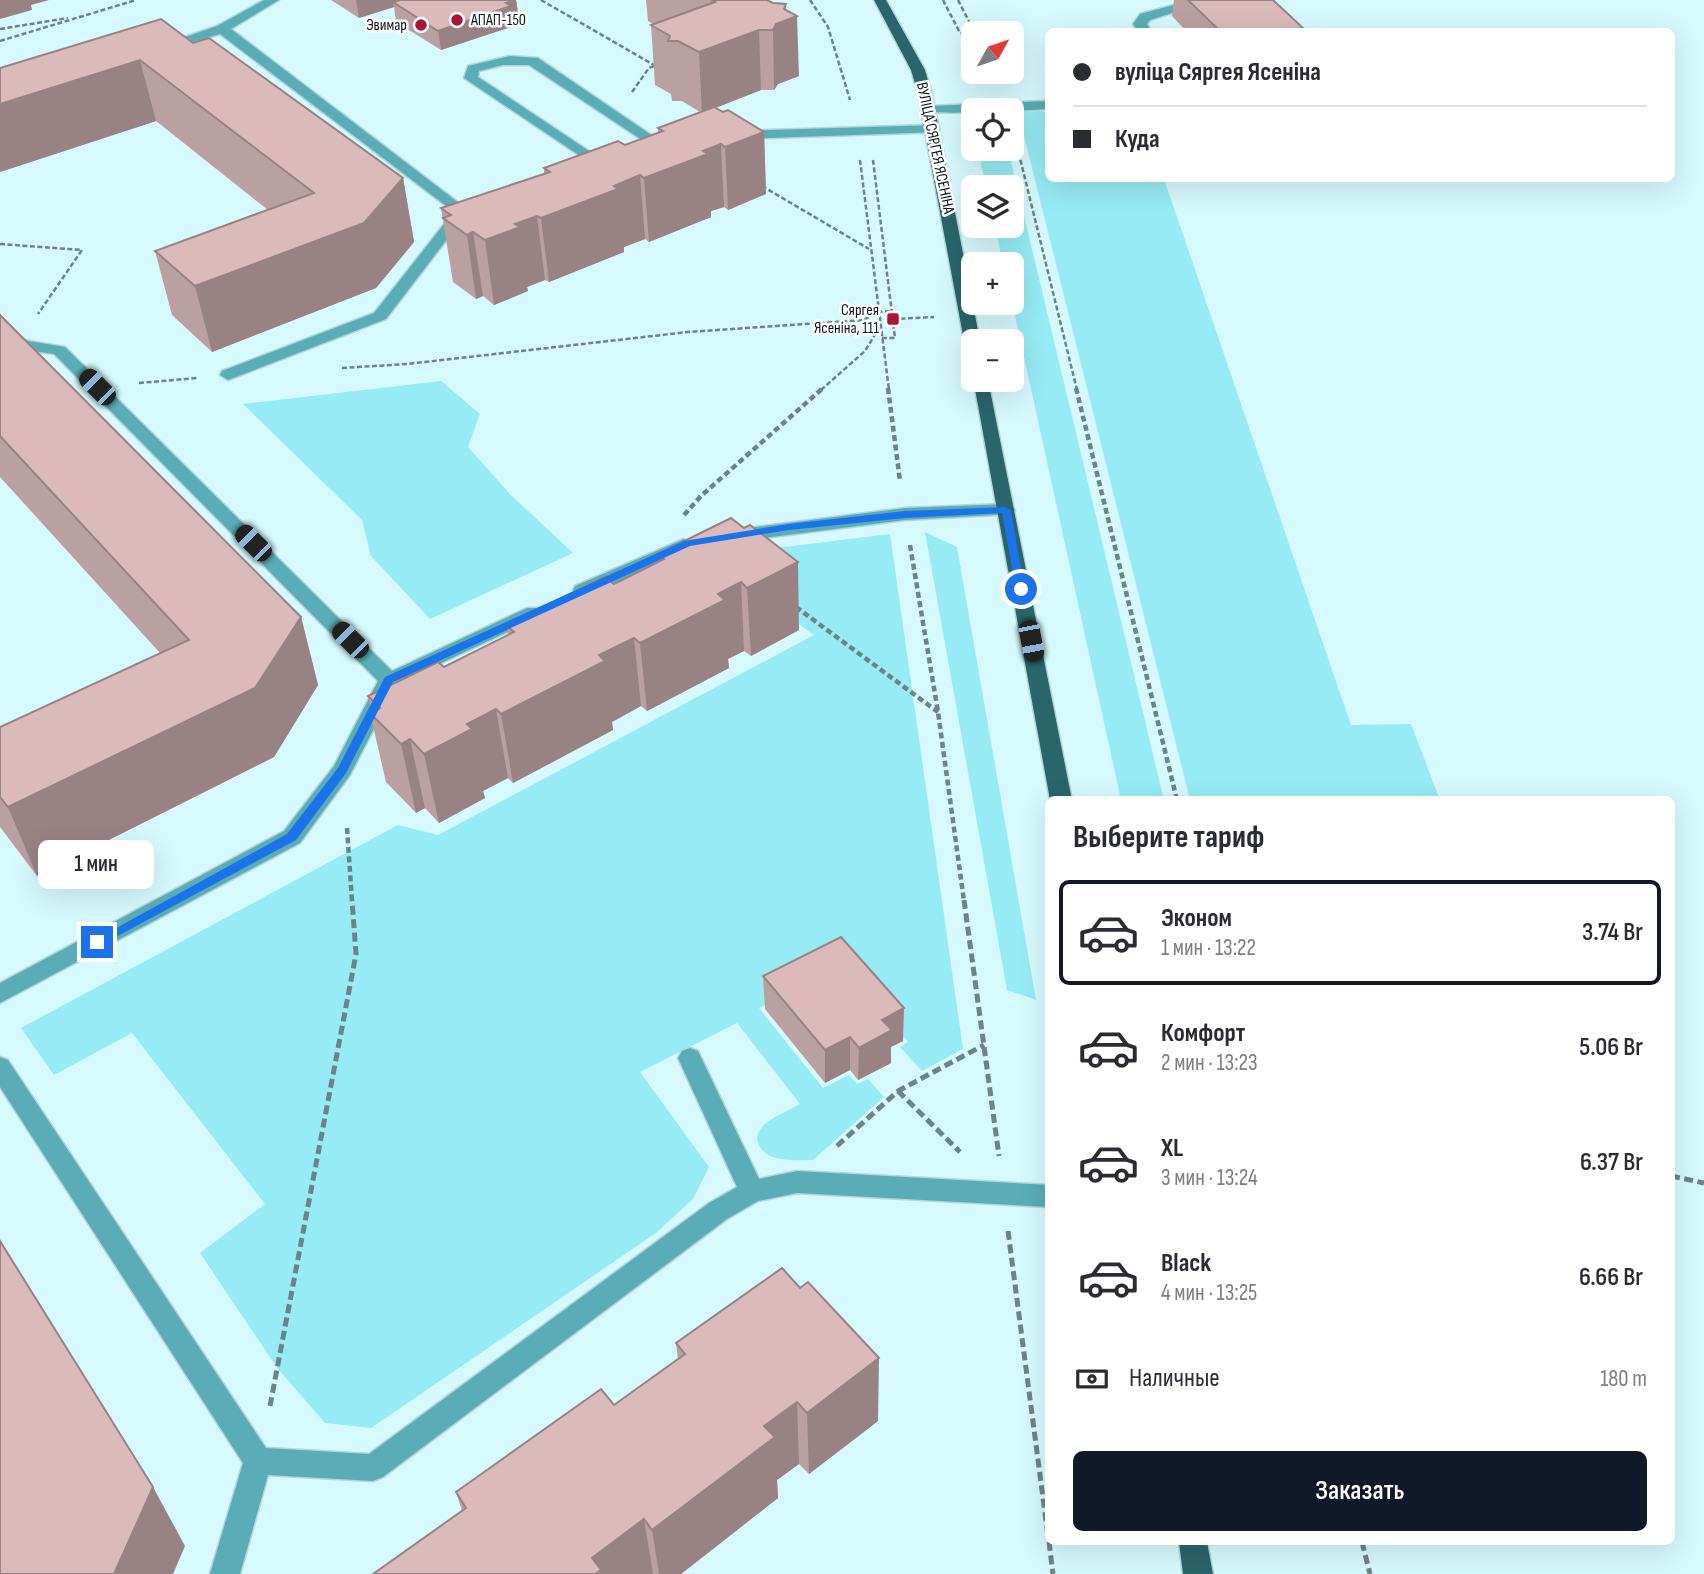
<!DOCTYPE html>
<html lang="ru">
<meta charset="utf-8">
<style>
body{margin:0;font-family:"Sofia Sans Condensed",sans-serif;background:#f7f7f7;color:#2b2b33;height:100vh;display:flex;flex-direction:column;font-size:26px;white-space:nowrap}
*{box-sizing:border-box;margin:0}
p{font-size:23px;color:#7c7c81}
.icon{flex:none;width:38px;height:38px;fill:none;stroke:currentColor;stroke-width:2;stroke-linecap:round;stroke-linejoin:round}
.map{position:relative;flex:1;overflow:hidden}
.side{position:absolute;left:1045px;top:796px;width:630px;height:749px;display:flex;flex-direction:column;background:#fff;border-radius:10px;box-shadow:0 7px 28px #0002}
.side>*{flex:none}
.banner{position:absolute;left:1045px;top:28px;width:630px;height:154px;border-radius:10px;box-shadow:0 7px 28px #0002;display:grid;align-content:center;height:154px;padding:0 28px;background:#fff}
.needle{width:46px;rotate:50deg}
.fabs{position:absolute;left:961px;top:21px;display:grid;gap:14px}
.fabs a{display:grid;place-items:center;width:63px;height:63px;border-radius:10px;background:#fff;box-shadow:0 7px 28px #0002;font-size:35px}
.end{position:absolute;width:32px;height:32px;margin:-16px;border:9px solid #1a73e8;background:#fff;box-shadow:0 0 0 4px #fff}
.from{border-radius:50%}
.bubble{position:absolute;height:49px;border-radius:10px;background:#fff;box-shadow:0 7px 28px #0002;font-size:23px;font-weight:600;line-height:49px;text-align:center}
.car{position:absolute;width:21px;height:42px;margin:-21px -10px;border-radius:9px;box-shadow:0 0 5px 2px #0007;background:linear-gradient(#222 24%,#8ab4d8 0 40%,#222 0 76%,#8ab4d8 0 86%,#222 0)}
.banner b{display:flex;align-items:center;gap:24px;height:66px;font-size:26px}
.banner b+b{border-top:2px solid #e1e1e2}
.banner i{width:18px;height:18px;background:#2b2b33}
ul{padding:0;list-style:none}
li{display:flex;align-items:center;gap:21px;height:105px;margin:0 14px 10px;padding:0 14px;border:4px solid transparent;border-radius:10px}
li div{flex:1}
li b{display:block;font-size:26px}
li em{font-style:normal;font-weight:600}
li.on{border-color:#111827}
li>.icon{width:63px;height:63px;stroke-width:1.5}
h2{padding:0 28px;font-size:32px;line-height:84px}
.pay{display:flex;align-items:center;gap:18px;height:77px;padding:0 28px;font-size:26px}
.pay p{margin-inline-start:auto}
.action{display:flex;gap:14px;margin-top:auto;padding:14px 28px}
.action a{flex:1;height:80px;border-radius:10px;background:#111827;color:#fff;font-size:28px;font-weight:600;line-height:80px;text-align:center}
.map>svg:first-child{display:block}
.green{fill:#96ebf4}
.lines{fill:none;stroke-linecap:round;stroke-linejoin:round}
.minor-casing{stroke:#b5d5d8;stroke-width:3}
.major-casing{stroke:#b5d5d8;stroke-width:3}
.path-far2{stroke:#6c8486;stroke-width:2.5;stroke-dasharray:5 2.5;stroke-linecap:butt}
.path-far1{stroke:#6c8486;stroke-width:4.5;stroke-dasharray:6 3.5;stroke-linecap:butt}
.path{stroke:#6c8486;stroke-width:5;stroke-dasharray:9 4.5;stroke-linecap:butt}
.minor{fill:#5aadb6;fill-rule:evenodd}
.major{fill:#29656b;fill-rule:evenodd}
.wall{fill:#bba0a1}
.shaded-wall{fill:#998283}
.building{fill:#dababb;stroke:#998283;stroke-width:2}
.route{fill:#1a73e8}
.poi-dot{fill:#ab1435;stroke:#fff;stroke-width:2.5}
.labels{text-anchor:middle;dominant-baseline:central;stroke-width:5;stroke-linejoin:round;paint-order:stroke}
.far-poi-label{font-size:16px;fill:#0a1718;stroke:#fff;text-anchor:end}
.far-street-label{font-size:16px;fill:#0a1718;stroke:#fff}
</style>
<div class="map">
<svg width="1704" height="1574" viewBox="0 0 1704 1574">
<rect width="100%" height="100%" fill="#d6f9fd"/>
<g class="green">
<path d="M1048,111V178L1164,179L1351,725L1411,724L1440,800H1190L1018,112Z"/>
<path d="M978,149H1008L1164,800H1121L1012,302V264H1003L995,226H1012V187H986Z"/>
<path d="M441,381L480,414L468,447L510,494L573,553L430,619L371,556L362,520L243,404Z"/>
<path d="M925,532L957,547L1036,1000L1007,990Z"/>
<path d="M890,534L963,1049L922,1071L900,1047L908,1042L842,965L759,1008L823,1088L849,1075L857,1084L868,1079L884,1097L813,1160C795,1160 766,1164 758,1143C756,1137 758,1132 762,1127C771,1117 788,1111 800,1104L737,1023L640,1072L709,1167L693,1199L656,1233L371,1428L325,1423L278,1369L200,1253L265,1204L132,1033L54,1075L21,1028L398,825L438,835L814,635L712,562L760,550Z"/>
</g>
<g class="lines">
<defs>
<g id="minor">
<path d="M264,0H279L231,29L476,216L472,220L458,225L386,319L228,380L220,375L222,371L374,313L448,219L458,215L220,34L163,51L156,47L217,26Z"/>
<path d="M1192,0H1212L1150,20L1147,24L1152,32H1139L1133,24L1140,14Z"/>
<path d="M510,56L538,58L666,145L664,148H654L529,65H503L479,71L478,77L610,165L603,169L598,168L464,78L468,66Z"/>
<path d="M1048,101V109C1029,110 930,116 923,110L930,106Z"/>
<path d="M934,125L939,126V132L737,139L730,135L737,131Z"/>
<path d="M17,339L65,347L392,671L527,608H541L544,612L541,616L397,684L350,775L300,843L0,1003V983L284,831L334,766L378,681L54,354L19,349L0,356V345Z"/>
<path d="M1006,504L1012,506L1015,510L1012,514L905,520L733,542L724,536L733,530L905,508Z"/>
<path d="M684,539L693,545L691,549L589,594H575L573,590L575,586Z"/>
<path d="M690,1048L698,1051L759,1179L797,1171L1048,1185V1207L797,1193L758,1201L727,1219L383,1477L373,1481L268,1475L240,1574H210L243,1463L0,1087V1057L8,1060L266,1448L369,1454L709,1203L737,1187L678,1058L682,1051Z"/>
</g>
<g id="major">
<path d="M874,0H886L925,70L932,94L980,341H973V351L965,346L918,94L911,70Z"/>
<path d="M973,378L988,380L1072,800H1050Z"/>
<path d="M1179,1542H1207L1213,1574H1183Z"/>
</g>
</defs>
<use href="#minor" class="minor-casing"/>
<use href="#major" class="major-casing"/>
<g class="path-far2">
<path d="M541,0L654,65"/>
<path d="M810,0L828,27L850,100"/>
<path d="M943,0L960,33H975"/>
<path d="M958,0L975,33"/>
<path d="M0,29L68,18"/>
<path d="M0,41L136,0"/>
<path d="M632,92L649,68L659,64"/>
<path d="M1015,138L1077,390"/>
<path d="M860,160L889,390"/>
<path d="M873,160L895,338H880"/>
<path d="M762,186L869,249"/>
<path d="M0,244L82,250L38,314"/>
<path d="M893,319L934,317"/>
<path d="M342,368L407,364L688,332L864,320L877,312L892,311"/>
<path d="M139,383L197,378"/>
<path d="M821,390L865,351L879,328"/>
</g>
<g class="path-far1">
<path d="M888,388L900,481"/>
<path d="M1076,388L1177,800"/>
<path d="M684,515L701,496L823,388"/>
<path d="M910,545L938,712L964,901"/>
<path d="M796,607L938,712"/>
<path d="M347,828L352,901"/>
</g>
<g class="path">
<path d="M964,900L999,1156"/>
<path d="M898,1091L960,1152"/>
<path d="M837,1146L898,1091L984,1045"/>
<path d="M1671,1176L1704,1183"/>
<path d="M1008,1231L1048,1536"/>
<path d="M270,1406L356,954L352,900"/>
<path d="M1049,1542L1053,1574"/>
<path d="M1362,1542L1370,1574"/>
</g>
<use href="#minor" class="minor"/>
<use href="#major" class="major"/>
</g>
<g class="wall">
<path d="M331,0H516L519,19L513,21L514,26L441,50L396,22L394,7L359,18Z"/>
<path d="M646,0H767L786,10L799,76L778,84L774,90H761L716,108L764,132L766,194L728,210L724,207L711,211V217L649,242L645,239L624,247V252L549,282L545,280L527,287L528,291L494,305L483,296L476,299L453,282L441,208L544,174V168L625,145L658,133V128L700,112L682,101H672L671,94L655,85L651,25L653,24L648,21Z"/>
<path d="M1174,0H1273L1303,28L1302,32H1187L1172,16Z"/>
<path d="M193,43L403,178L414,242L376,288L212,352L172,315L155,251L268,210L156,121L0,172V68Z"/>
<path d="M0,315L301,617L318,685L274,757L37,876L0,827V727L160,653L0,477Z"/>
<path d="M731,518L799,630L751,656L744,651L728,659L729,668L647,711L641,706L612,722L613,730L513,783L508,778L483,791L485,798L439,823L425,808L416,813L386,782L370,713L372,712L368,696L444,667L508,635L506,625L614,584L659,562L658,554Z"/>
<path d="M763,976L903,1041L891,1047V1063L858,1080L850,1070L825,1083L765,1009Z"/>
<path d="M676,1343L878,1421L809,1474L799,1464L777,1480L778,1498L681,1574H373L462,1511L456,1492L614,1405L678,1359Z"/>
</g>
<g class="shaded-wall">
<path d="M0,0H49L31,5L32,10L0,19Z"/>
<path d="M356,0H397L398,5L393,2L394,7L359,18Z"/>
<path d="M516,0L519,19L513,21L514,26L441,50L438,31L506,3Z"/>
<path d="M786,4V20L797,16L799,76L778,84L774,90L773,30Z"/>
<path d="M1303,28L1302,32H1279Z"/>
<path d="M759,30L761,90L702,113L699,52Z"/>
<path d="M140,60L156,121L0,172V104Z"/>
<path d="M764,132L766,194L728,210L725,147Z"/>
<path d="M721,144L724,207L711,211V217L649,242L644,178L703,151Z"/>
<path d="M640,175L645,239L624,247V252L549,282L541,218L614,186Z"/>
<path d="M403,178L414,242L376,288L212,352L195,286Z"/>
<path d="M537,216L545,280L527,287L528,291L494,305L485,240L515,224Z"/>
<path d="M473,232L483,296L476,299L467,235Z"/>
<path d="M798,562L799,630L751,656L747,588Z"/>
<path d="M741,582L744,651L728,659L729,668L647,711L640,643L718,594Z"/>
<path d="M301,617L318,685L274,757L37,876L8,807Z"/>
<path d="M634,638L641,706L612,722L613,730L513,783L501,714L599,655Z"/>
<path d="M496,709L508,778L483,791L485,798L439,823L424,754L467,724Z"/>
<path d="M410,739L425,808L416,813L401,744Z"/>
<path d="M904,1008L903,1041L891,1047V1063L858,1080L859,1048L882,1020Z"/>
<path d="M850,1037V1070L825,1083V1050Z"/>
<path d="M879,1358L878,1421L809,1474L807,1413Z"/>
<path d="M797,1402L799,1464L777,1480L778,1498L681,1574H659L652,1530L764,1426Z"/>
<path d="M153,1487L185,1546L173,1574H114Z"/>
<path d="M644,1519L653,1574H595L592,1558Z"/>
</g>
<g class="building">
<path d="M400,0H515L506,3L511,6L438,31L393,2Z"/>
<path d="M711,0H767L773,3L786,4L784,9L797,16L776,24L773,30H759L699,52L678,41H668L670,36L651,25L715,2Z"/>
<path d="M1188,0H1273L1303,28L1279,32H1221Z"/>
<path d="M161,19L193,43L209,38L403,178L364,223L195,286L155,251L314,193L140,60L0,104V68Z"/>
<path d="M714,107L723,112L728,110L764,132L725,147L721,144L703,151L708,154L644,178L640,175L614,186L618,189L541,218L537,216L515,224L520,227L485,240L473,232L467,235L443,218L451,215L441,208L550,172L544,168L618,141L625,145L663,131L658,128Z"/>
<path d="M0,315L301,617L255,688L8,807L0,797V727L189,640L0,436Z"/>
<path d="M731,518L744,528L750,525L798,562L747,588L741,582L718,594L725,600L640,643L634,638L599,655L605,661L501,714L496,709L467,724L472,729L424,754L410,739L401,744L370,713L380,708L368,696L438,662L444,667L514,632L506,625L605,577L614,584L664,559L658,554Z"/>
<path d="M841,937L904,1008L882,1020L892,1030L859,1048L850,1037L825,1050L763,976Z"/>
<path d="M0,1241L153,1487L114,1574H0Z"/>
<path d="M782,1268L800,1288L808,1282L879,1358L807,1413L797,1402L764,1426L775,1437L652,1530L644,1519L592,1558L601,1570L595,1574H373L466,1508L456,1492L601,1389L614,1405L685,1354L676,1343Z"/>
</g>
<path class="route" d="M1006,507L1011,510L1025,591L1016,589L1002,513L905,518L789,530L690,546L393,682L346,773L296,840L101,945L97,947L91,942L287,834L338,768L385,677L684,541L789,524L905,511Z"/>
<g class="poi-dot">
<circle cx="457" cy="20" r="7"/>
<circle cx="421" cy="25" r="7"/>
<rect x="886" y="312" width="14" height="14" rx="3.5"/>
</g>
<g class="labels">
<g class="far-poi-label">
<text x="471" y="20" text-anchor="start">АПАП-150</text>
<text x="407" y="25">Эвимар</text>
<text x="879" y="310">Сяргея<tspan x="879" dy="18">Ясеніна, 111</tspan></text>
</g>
<g class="far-street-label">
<text transform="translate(935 148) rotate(78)">ВУЛІЦА СЯРГЕЯ ЯСЕНІНА</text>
</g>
</g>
</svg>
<div class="fabs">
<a><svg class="needle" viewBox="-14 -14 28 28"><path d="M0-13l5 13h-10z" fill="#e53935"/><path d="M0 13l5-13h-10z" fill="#7c7c81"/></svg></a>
<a><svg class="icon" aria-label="locate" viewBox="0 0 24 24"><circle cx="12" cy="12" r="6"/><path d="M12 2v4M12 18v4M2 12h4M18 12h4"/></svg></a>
<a><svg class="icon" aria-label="layers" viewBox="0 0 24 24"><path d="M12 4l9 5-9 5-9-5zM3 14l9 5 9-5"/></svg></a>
<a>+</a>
<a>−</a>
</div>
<i class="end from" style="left:1021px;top:589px"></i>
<i class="end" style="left:97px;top:942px"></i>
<div class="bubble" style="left:38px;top:840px;width:116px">1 мин</div>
<i class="car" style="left:97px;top:387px;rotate:315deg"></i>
<i class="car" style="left:253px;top:543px;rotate:315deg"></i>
<i class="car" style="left:350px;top:640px;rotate:315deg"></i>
<i class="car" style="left:1031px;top:641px;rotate:169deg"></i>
<div class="banner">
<b><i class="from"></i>вуліца Сяргея Ясеніна</b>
<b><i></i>Куда</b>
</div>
<section class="side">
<h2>Выберите тариф</h2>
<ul>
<li class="on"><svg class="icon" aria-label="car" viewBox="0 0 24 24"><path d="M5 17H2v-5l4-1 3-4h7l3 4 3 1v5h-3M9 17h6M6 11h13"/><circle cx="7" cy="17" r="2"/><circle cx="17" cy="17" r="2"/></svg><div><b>Эконом</b><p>1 мин · 13:22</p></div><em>3.74 Br</em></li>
<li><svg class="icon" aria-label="car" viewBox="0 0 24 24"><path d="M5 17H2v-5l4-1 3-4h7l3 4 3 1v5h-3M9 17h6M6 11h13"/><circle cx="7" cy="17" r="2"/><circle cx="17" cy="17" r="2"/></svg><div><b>Комфорт</b><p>2 мин · 13:23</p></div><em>5.06 Br</em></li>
<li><svg class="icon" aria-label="car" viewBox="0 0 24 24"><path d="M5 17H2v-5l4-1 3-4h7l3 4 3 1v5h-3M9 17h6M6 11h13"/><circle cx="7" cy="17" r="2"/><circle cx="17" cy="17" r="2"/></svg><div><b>XL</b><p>3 мин · 13:24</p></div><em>6.37 Br</em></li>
<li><svg class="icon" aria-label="car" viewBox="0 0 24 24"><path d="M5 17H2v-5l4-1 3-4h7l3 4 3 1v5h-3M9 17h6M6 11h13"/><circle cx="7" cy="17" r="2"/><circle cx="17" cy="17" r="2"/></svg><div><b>Black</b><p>4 мин · 13:25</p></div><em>6.66 Br</em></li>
</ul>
<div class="pay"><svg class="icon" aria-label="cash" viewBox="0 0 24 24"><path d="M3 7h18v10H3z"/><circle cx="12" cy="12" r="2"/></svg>Наличные<p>180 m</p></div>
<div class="action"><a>Заказать</a></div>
</section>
</div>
